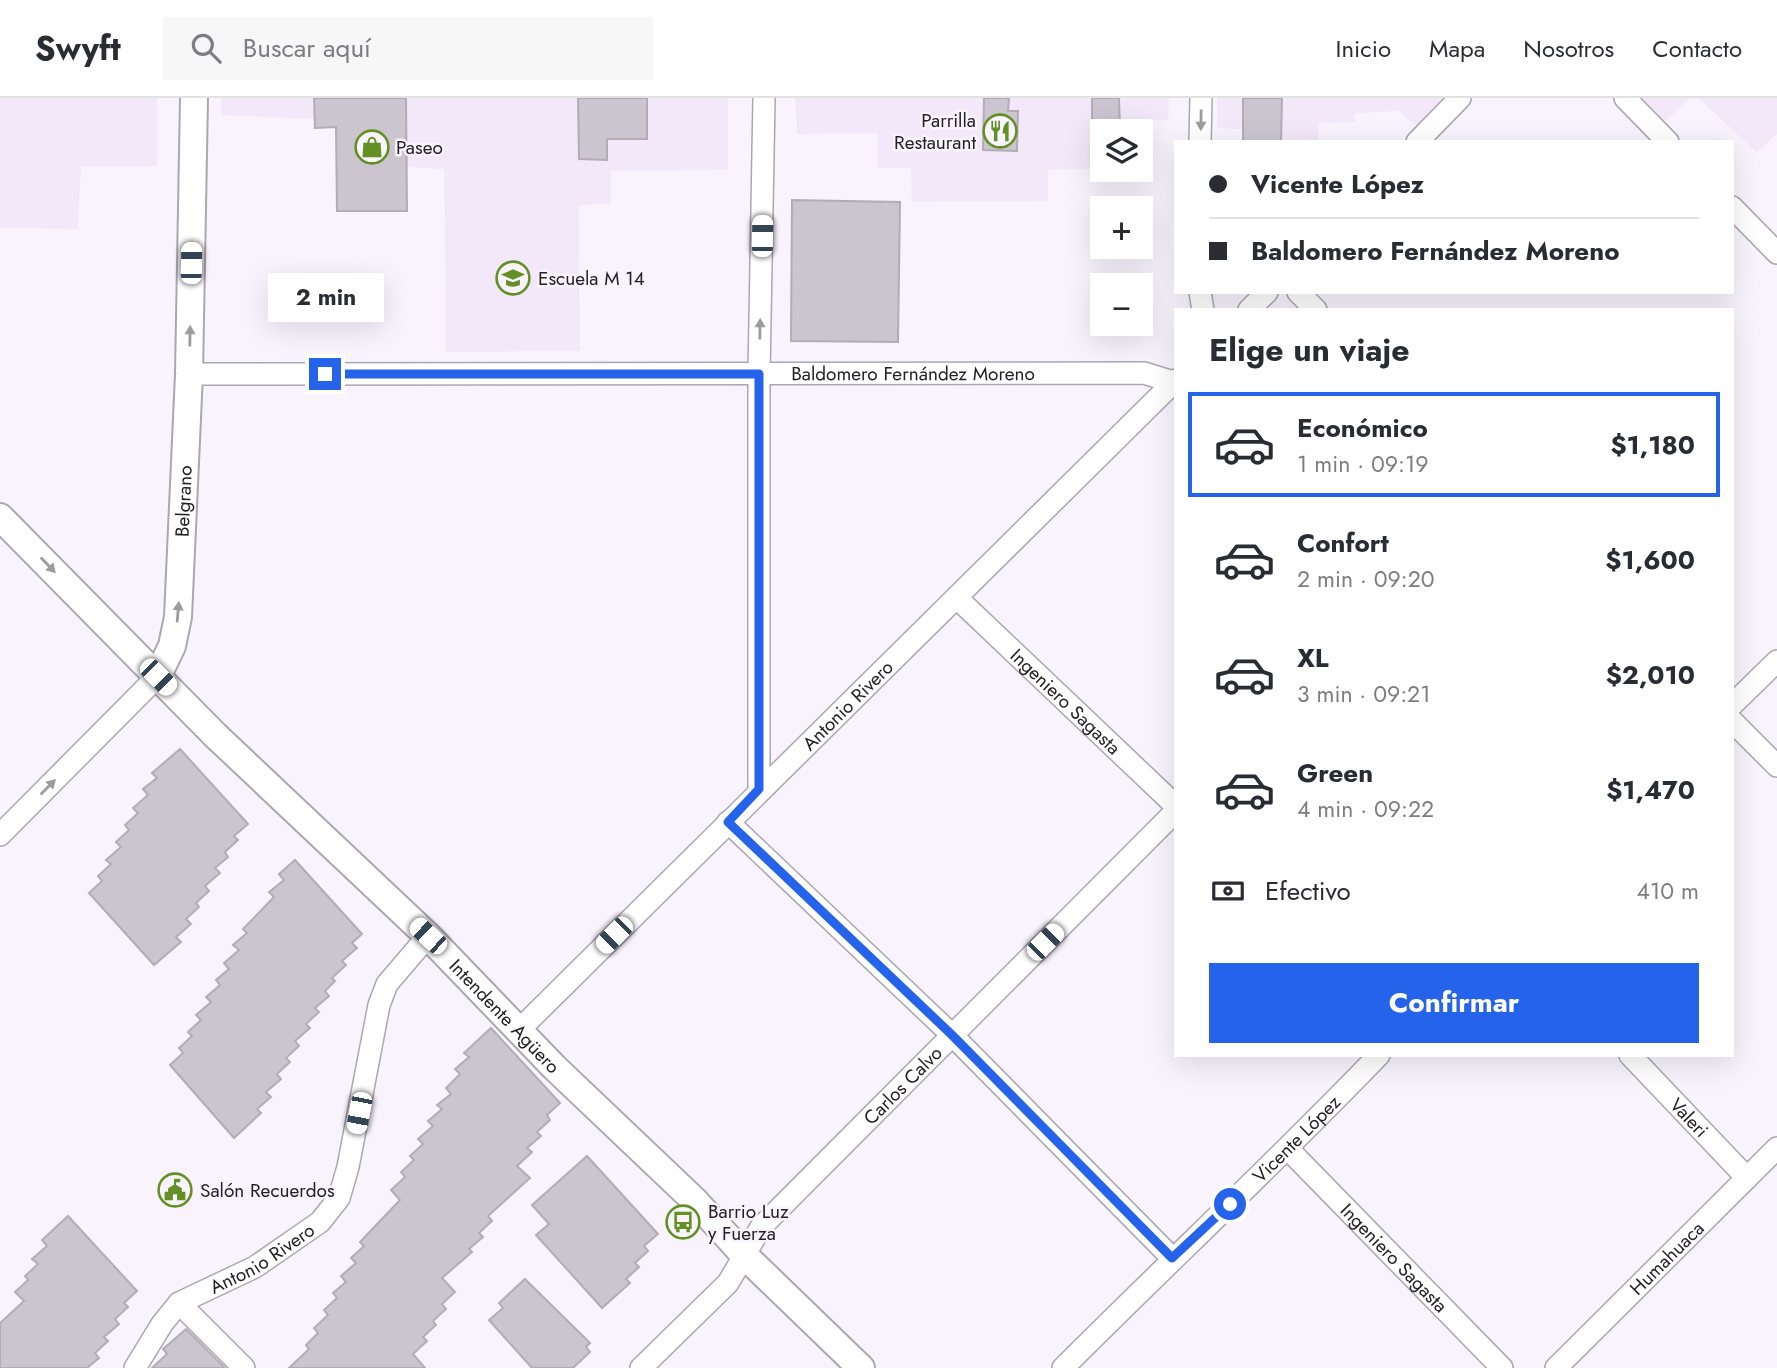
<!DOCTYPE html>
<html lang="es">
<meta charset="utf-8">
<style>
body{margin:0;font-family:Jost,sans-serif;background:#f7f7f7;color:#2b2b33;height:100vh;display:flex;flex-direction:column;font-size:26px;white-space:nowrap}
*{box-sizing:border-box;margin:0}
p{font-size:23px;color:#7c7c81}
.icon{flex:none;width:38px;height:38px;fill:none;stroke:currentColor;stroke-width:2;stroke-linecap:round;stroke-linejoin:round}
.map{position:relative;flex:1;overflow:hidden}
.sheet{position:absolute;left:1174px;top:210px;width:560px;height:749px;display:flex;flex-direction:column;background:#fff;border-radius:0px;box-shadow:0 7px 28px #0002}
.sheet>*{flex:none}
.guide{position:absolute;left:1174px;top:42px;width:560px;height:154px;border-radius:0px;box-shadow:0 7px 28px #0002;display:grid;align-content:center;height:154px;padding:0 35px;background:#fff}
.tools{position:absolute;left:1090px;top:21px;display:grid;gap:14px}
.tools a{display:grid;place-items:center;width:63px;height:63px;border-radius:0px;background:#fff;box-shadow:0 7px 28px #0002;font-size:35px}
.end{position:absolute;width:32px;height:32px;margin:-16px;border:9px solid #2563eb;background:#fff;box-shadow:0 0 0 4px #fff}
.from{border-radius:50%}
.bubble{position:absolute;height:49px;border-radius:0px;background:#fff;box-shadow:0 7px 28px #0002;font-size:23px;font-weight:700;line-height:49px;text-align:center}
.car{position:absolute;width:21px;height:42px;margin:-21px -10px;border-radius:9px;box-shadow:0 0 5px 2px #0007;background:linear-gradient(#fff 24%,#345 0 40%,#fff 0 76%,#345 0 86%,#fff 0)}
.guide b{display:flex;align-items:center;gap:24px;height:66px;font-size:26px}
.guide b+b{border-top:2px solid #e1e1e2}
.guide i{width:18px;height:18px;background:#2b2b33}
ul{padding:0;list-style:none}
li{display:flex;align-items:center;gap:21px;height:105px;margin:0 14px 10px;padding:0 21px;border:4px solid transparent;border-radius:0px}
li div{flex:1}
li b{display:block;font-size:26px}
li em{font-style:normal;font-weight:700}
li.active{border-color:#2563eb}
li>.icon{width:63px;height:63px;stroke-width:1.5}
h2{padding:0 35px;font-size:32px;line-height:84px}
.pay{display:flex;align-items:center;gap:18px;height:77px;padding:0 35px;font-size:26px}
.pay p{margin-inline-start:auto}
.action{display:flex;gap:14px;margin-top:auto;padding:14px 35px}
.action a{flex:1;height:80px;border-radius:0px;background:#2563eb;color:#fff;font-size:28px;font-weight:700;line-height:80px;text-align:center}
header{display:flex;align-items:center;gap:42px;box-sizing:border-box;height:98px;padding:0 35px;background:#fff;border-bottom:2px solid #e1e1e2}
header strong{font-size:33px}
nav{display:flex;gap:38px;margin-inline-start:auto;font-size:24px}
.search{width:490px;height:63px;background:#f7f7f7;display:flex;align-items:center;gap:18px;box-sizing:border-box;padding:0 24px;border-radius:0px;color:#7c7c81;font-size:26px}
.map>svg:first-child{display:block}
.built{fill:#f2e8fa}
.building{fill:#cac5cf;stroke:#b1acb6;stroke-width:2}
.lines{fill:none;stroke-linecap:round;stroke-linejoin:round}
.minor-casing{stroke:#aca6b0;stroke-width:24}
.tertiary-casing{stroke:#aca6b0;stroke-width:30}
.minor{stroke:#fff;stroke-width:21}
.tertiary{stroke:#fff;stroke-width:26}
.oneway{fill:#9c9b9d}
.route{stroke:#2563eb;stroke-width:9}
.labels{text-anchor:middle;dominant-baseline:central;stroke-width:5;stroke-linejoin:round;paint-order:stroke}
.poi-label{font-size:19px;fill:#232125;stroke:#f9f3fe;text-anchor:start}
.street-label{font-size:19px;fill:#232125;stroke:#f9f3fe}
</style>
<header>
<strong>Swyft</strong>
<div class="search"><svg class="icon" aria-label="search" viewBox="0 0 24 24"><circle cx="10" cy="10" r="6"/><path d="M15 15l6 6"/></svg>Buscar aquí</div>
<nav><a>Inicio</a><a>Mapa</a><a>Nosotros</a><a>Contacto</a></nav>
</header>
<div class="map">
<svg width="1777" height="1270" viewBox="0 0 1777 1270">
<rect width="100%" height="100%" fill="#f9f3fe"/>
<g class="built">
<path d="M0,0H157V68H81L78,131L0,130Z"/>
<path d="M221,0H728V72L611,73V106L579,107L580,253L446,254L444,71L407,69V113H337L336,29L315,30L314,21L221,17Z"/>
<path d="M795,0H1169L1168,22L1124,23L1123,33H1102V70L1048,72V103L912,104L911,70H878L877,35L797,36Z"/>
<path d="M1217,0H1445L1416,28L1399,13L1355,15V24L1319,25L1318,44H1278L1277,33L1217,30Z"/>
<path d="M1641,0H1691L1665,23Z"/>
<path d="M1698,0H1777V36L1757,54Z"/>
</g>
<g class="building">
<path d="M314,0H406L407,113H337L336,29L315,30Z"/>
<path d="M578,0H647V41H607V62L579,61Z"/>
<path d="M984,0H1009L1008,13H1018L1017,53L983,52Z"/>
<path d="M1092,0H1119L1120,33H1092Z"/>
<path d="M1243,0H1282L1281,44H1243Z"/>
<path d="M792,102L900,104L898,244L791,243Z"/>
<path d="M180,651L248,726L234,738L238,742L225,754L228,759L215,770L220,775L205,788L209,793L196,805L199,809L186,821L191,826L176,839L181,844L154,867L89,795L102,783L98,778L111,766L106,762L121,749L116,744L129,732L125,727L138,715L133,710L148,697L143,691L157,680L152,675Z"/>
<path d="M295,762L362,836L352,845L357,850L342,863L346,867L332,880L335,883L325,893L329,898L315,910L319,914L306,926L310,930L295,943L299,948L286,960L290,964L277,976L281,981L266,994L271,999L257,1011L261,1015L234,1040L170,967L183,955L179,950L192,938L188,934L201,922L196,917L211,904L206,899L220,887L216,882L229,871L224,865L239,852L233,847L247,835L243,831L274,799L269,794L284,782L279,776Z"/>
<path d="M491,930L560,1005L547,1017L550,1022L537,1034L541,1038L527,1050L532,1054L517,1068L530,1080L488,1118L492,1123L479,1135L483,1139L469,1151L472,1154L442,1180L455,1194L442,1206L446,1211L433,1223L436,1227L423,1239L427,1243L413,1256L425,1270H289L309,1251L306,1247L318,1235L314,1230L328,1217L324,1212L337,1200L333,1195L346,1184L341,1178L356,1165L351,1160L364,1148L360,1144L400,1102L391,1092L405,1079L401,1074L414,1062L410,1058L423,1046L418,1041L433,1028L428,1023L442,1011L437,1007L451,996L446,990L460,976L455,971L469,959L464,955Z"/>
<path d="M587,1058L658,1136L644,1148L648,1153L635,1165L639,1169L626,1181L630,1185L602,1210L536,1137L549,1126L532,1107Z"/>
<path d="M68,1118L137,1193L124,1205L128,1209L115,1221L119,1226L104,1239L108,1243L95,1255L99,1260L87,1270H0V1225L24,1203L15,1194L28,1182L25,1178L38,1166L32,1161L47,1148L42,1142Z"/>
<path d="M525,1181L590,1245L586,1249L590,1254L573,1270H532L489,1222L503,1210L499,1205Z"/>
<path d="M186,1231L225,1270H152L167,1256L163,1251Z"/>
</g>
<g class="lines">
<defs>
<g id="minor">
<path d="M1625,0L1668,44"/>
<path d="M1200,44L1201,0"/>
<path d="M1417,44L1460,0"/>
<path d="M1732,109L1777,155"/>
<path d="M1200,194L1203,212"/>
<path d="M1298,194L1316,212"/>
<path d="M1249,212L1267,194"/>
<path id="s1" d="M189,276L1144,275L1173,284"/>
<path id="s2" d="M957,500L1176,708"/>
<path d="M1732,607L1777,563"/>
<path d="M1732,623L1777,668"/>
<path d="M759,691V276L764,0"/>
<path d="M728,724L952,937L1172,1160"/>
<path d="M0,737L157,579"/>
<path id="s3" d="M519,932L1176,282"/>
<path id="s4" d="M1630,957L1747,1080"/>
<path id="s5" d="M1288,1051L1502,1270"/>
<path d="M179,1205L244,1270"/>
<path id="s6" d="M135,1270L162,1226L179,1205L255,1169L320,1124L339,1100L348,1069L379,907L387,886L428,838"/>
<path id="s7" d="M641,1270L728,1185L761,1129L1176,713"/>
<path id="s8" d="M1063,1270C1168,1165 1276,1064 1379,957"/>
<path id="s9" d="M1556,1270L1777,1050"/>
</g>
<g id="tertiary">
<path id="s10" d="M0,419L215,637L428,838L554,969L695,1103L745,1158L861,1270"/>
<path id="s11" d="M157,579L172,548L178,519L189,276L194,0"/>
</g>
</defs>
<use href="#minor" class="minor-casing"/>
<use href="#tertiary" class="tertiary-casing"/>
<use href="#minor" class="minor"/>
<use href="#tertiary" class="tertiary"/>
</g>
<defs><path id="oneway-solid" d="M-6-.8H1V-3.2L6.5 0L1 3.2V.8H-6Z" transform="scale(1.75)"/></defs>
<g class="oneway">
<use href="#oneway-solid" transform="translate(1201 22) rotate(91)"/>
<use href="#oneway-solid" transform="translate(760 231) rotate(-89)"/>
<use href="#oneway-solid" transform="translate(190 238) rotate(-89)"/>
<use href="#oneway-solid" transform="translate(48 467) rotate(46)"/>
<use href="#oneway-solid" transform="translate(178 514) rotate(-85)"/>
<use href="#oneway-solid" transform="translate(48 689) rotate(-45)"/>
</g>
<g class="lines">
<path class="route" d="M325,276H759V691L728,724L952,937L1172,1160L1230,1106"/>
</g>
<defs>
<symbol id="restaurant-ring" viewBox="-11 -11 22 22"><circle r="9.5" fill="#f9f3fe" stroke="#639023" stroke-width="1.5"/><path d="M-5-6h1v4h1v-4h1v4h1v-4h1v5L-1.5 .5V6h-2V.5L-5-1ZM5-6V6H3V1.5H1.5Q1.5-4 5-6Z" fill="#639023"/></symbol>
<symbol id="shop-ring" viewBox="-11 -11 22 22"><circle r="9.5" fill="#f9f3fe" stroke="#639023" stroke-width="1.5"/><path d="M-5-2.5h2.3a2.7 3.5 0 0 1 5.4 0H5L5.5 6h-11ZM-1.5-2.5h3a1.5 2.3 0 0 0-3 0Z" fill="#639023"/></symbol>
<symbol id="school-ring" viewBox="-11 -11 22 22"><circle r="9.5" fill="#f9f3fe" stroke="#639023" stroke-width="1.5"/><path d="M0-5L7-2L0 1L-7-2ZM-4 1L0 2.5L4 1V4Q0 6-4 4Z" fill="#639023"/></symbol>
<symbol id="civic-ring" viewBox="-11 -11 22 22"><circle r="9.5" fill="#f9f3fe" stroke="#639023" stroke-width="1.5"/><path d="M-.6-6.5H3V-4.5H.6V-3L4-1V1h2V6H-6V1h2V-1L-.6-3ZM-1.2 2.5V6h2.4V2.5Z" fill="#639023"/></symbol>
<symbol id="bus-ring" viewBox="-11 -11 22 22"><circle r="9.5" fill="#f9f3fe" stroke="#639023" stroke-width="1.5"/><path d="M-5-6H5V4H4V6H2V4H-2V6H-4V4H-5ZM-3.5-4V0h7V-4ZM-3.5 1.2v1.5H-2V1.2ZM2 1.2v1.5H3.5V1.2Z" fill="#639023"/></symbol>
</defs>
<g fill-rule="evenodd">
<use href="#restaurant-ring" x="981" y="14" width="38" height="38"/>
<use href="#shop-ring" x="353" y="30" width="38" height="38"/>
<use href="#school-ring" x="494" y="161" width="38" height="38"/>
<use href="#civic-ring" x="156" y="1073" width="38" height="38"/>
<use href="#bus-ring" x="664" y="1105" width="38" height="38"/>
</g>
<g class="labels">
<g class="poi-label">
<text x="976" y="22" text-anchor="end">Parrilla<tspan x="976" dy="22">Restaurant</tspan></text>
<text x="396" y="49">Paseo</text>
<text x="538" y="180">Escuela M 14</text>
<text x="200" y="1092">Salón Recuerdos</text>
<text x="708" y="1113">Barrio Luz<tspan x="708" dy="22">y Fuerza</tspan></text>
</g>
<g class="street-label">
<text stroke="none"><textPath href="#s1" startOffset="724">Baldomero Fernández Moreno</textPath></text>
<text stroke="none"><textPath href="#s11" startOffset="180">Belgrano</textPath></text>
<text stroke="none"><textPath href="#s2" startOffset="150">Ingeniero Sagasta</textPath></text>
<text stroke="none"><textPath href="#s3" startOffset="462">Antonio Rivero</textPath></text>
<text stroke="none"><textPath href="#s10" startOffset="710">Intendente Agüero</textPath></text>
<text stroke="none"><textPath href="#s7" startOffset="387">Carlos Calvo</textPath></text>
<text stroke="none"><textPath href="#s4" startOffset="86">Valeri</textPath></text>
<text stroke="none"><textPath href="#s8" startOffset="327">Vicente López</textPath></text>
<text stroke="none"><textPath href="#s6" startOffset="173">Antonio Rivero</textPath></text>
<text stroke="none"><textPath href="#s9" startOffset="156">Humahuaca</textPath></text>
<text stroke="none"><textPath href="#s5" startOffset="152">Ingeniero Sagasta</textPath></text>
</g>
</g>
</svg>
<div class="tools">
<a><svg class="icon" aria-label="layers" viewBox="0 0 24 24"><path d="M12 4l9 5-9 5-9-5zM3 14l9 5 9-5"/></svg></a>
<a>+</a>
<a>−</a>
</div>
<i class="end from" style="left:1230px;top:1106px"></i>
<i class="end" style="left:325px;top:276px"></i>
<div class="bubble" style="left:268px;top:175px;width:116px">2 min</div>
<i class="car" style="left:762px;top:138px;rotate:1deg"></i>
<i class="car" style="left:191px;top:165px;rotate:1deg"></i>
<i class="car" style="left:158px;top:579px;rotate:135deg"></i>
<i class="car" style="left:614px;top:837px;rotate:225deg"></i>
<i class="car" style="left:428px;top:838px;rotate:313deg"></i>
<i class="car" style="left:1045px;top:844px;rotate:45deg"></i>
<i class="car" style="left:359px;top:1015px;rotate:191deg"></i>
<div class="guide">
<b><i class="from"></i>Vicente López</b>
<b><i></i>Baldomero Fernández Moreno</b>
</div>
<section class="sheet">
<h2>Elige un viaje</h2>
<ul>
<li class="active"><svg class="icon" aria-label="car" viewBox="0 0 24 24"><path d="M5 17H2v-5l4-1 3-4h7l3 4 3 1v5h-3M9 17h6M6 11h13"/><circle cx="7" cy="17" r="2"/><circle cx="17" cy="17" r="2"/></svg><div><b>Económico</b><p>1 min · 09:19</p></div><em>$1,180</em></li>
<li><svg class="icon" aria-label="car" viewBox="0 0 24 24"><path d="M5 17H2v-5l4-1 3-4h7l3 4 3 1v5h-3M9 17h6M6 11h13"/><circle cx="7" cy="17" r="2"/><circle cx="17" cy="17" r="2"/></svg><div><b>Confort</b><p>2 min · 09:20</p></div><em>$1,600</em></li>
<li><svg class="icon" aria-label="car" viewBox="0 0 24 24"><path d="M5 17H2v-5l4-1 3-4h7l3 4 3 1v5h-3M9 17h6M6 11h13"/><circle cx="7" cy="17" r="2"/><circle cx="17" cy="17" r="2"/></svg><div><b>XL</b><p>3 min · 09:21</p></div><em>$2,010</em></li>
<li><svg class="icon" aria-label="car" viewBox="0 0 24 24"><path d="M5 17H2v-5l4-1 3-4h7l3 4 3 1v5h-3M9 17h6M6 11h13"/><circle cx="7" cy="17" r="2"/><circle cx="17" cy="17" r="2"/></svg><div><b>Green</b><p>4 min · 09:22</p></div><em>$1,470</em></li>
</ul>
<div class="pay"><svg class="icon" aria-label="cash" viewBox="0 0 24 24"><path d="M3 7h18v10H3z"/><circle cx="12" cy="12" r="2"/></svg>Efectivo<p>410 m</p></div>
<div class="action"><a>Confirmar</a></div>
</section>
</div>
